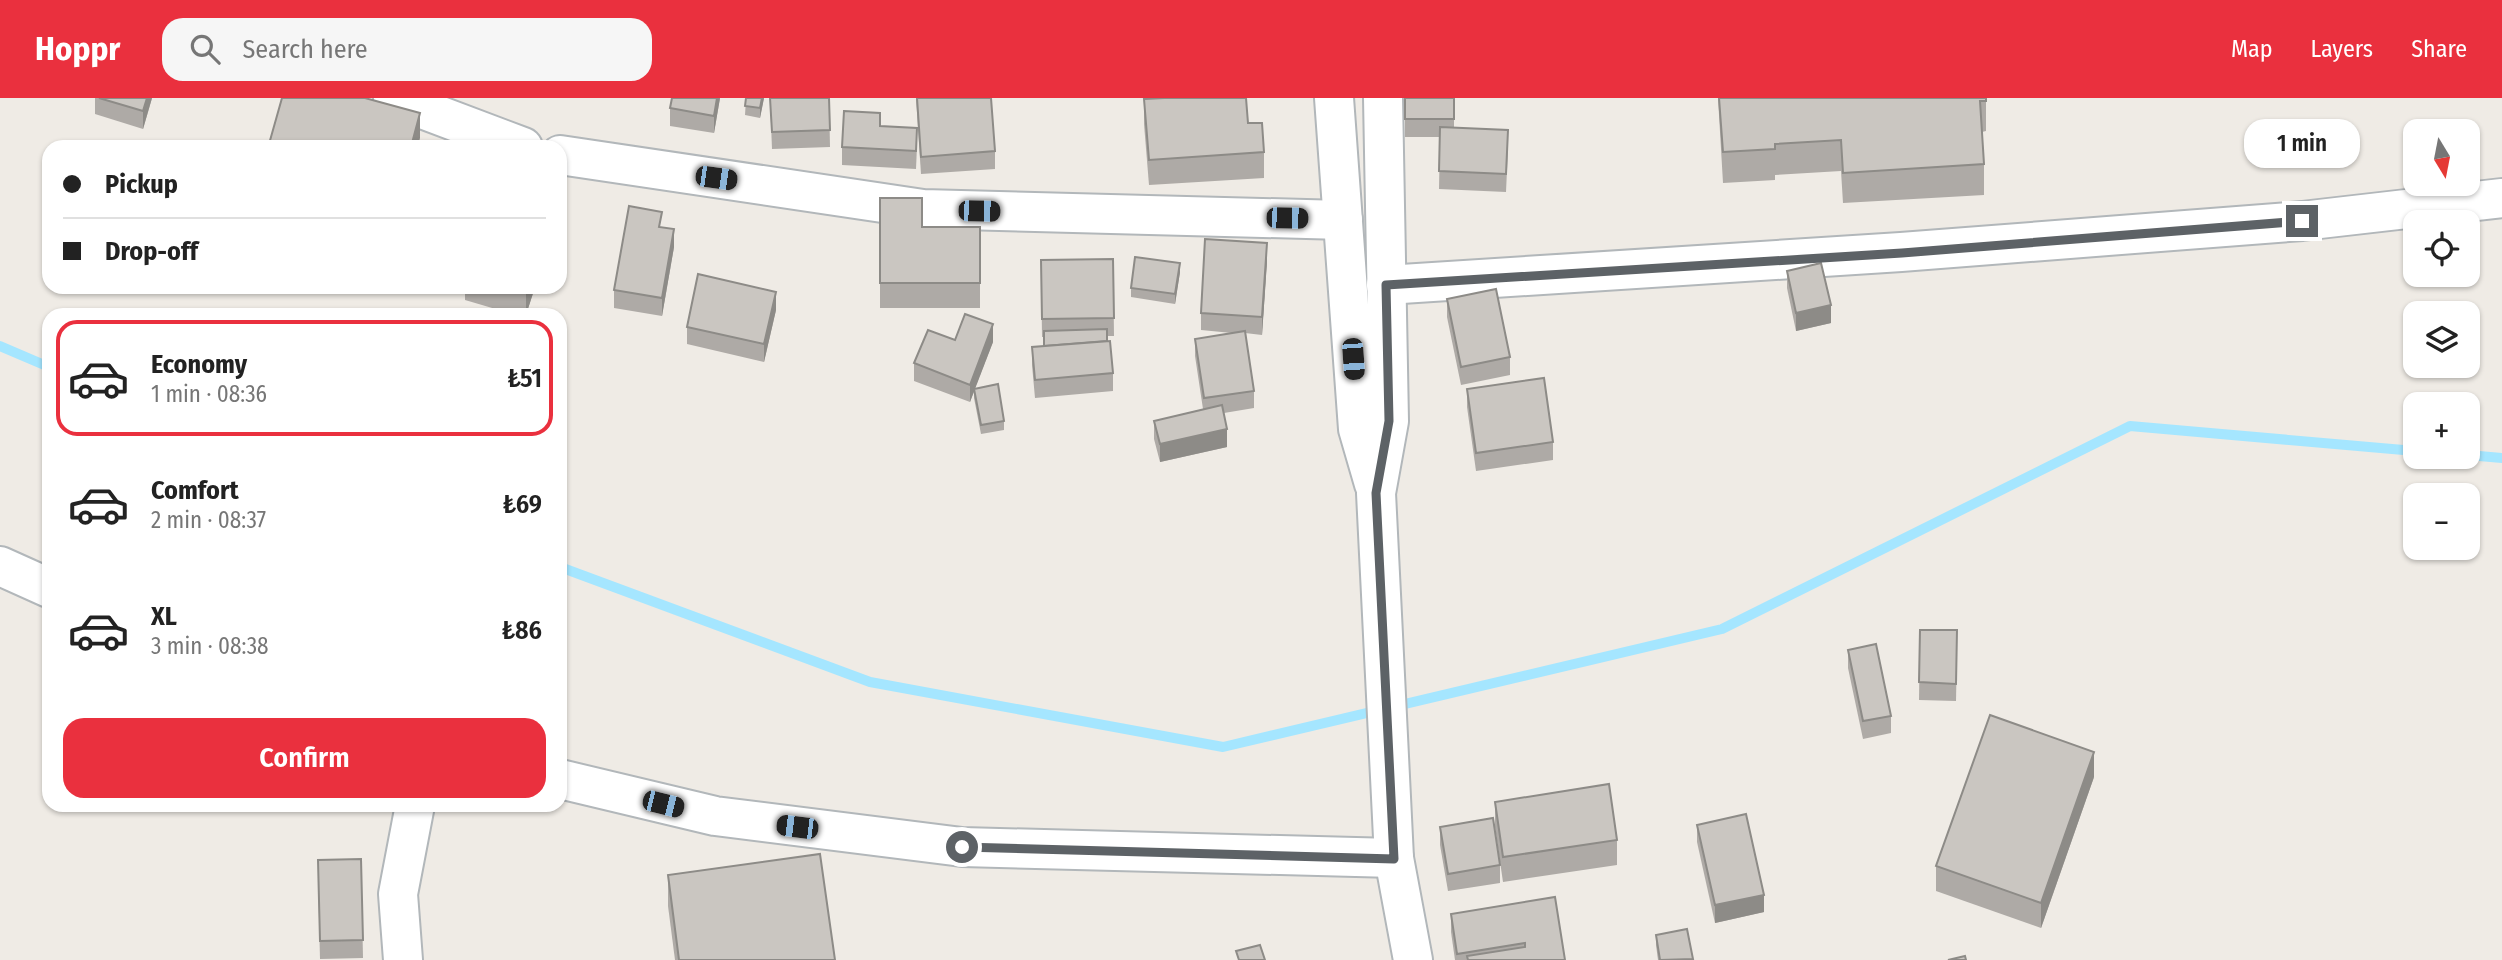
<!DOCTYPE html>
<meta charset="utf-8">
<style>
body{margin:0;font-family:"Fira Sans Condensed",sans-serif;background:#f6f6f6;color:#222;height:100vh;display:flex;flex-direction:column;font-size:26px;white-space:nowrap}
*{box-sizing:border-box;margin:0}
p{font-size:23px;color:#767676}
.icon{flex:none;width:38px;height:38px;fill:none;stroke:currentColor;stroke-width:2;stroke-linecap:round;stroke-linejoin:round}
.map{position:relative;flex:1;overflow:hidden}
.drawer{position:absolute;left:42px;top:210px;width:525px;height:504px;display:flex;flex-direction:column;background:#fff;border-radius:21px;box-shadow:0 2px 5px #0004}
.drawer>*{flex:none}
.top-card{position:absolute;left:42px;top:42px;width:525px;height:154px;border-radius:21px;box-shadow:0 2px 5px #0004;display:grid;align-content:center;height:154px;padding:0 21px;background:#fff}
.needle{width:46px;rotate:170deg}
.tools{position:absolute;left:2403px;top:21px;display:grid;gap:14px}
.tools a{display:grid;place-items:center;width:77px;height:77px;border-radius:14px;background:#fff;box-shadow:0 2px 5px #0004;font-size:35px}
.end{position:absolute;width:32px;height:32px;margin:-16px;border:9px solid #5d6266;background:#fff;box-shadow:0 0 0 4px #fff}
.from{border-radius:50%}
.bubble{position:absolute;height:49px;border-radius:21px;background:#fff;box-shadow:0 2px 5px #0004;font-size:23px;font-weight:600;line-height:49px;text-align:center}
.car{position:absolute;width:21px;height:42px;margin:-21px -10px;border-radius:9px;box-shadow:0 0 5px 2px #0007;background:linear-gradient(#222 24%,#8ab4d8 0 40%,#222 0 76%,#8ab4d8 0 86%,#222 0)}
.top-card b{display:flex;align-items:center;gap:24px;height:66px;font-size:26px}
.top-card b+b{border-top:2px solid #e0e0e0}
.top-card i{width:18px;height:18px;background:#222}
ul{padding:12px 0 0;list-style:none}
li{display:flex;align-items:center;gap:21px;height:116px;margin:0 14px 10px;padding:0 7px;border:4px solid transparent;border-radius:21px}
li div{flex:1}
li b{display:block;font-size:26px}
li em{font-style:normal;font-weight:600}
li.on{border-color:#ea303e}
li>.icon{width:63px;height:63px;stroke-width:1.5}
.cta{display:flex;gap:14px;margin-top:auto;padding:14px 21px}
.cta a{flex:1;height:80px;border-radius:21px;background:#ea303e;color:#fff;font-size:28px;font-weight:600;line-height:80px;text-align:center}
header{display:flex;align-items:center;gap:42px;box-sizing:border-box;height:98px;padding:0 35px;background:#ea303e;color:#fff}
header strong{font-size:33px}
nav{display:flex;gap:38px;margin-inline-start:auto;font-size:24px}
.search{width:490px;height:63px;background:#f6f6f6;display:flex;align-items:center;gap:18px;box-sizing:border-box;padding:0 24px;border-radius:21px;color:#767676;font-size:26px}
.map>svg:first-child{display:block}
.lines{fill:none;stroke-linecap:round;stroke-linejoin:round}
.stream{stroke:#a5e6ff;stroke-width:10}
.minor-casing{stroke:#b2b7ba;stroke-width:42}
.tertiary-casing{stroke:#b2b7ba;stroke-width:42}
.minor{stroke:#fff;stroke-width:38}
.tertiary{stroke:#fff;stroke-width:38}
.wall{fill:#aeaaa6}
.shaded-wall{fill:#8d8b87}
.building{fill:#cac6c1;stroke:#8d8b87;stroke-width:2}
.route{stroke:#5d6266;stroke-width:9}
</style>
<header>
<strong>Hoppr</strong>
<div class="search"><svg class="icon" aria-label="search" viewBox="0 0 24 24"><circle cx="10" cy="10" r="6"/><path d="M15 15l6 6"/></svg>Search here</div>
<nav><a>Map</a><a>Layers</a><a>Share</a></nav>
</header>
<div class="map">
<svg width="2502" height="862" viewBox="0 0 2502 862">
<rect width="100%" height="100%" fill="#efebe5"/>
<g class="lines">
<g class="stream">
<path d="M0,248L49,269"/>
<path d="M2468,357L2502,360"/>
<path d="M560,469L870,584L1223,649L1722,531L2130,328L2415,353"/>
</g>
<defs>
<g id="minor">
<path d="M393,0L523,49"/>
<path d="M560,57L923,111L1343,122"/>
<path d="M1386,187L1901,154L2302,123L2502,100"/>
<path d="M0,468L49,490"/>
<path d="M560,681L715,718L962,749L1394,760"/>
<path d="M403,862L398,796L415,707"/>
</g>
<g id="tertiary">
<path d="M1334,0L1358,331L1374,386"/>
<path d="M1383,0L1389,323L1376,395L1394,760L1413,862"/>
</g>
</defs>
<use href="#minor" class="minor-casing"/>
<use href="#tertiary" class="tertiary-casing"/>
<use href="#minor" class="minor"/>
<use href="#tertiary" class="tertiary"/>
</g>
<g class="wall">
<path d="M95,0H152L143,31L95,16Z"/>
<path d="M672,0H720L714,35L670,28V10Z"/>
<path d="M746,0H764L760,20L745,17Z"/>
<path d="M770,0H829L830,49L772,51Z"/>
<path d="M916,0H991L995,53V71L921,76Z"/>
<path d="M1405,0H1454V30L1508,50L1506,94L1439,91L1440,39H1405Z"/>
<path d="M1718,0H1986V33L1982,34L1984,66V97L1843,105L1841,73L1775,77V82L1723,85Z"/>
<path d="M1144,1L1264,54V80L1149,87L1144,26Z"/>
<path d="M880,28L917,48L916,71L842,67V49Z"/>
<path d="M880,100L922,129H980V210H880Z"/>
<path d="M662,129L674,149L662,218L614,210V192Z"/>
<path d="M1113,161L1114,238H1107L1113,275V293L1035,300L1032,267V249L1044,248V239H1042L1041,162Z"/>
<path d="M1267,163L1262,237L1245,235L1254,293V310L1224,315L1227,349L1160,364L1154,341V323L1203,311L1195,258V241L1232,235L1201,232V215Z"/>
<path d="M1787,173L1831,225L1796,233L1787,190Z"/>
<path d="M1180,174L1175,206L1131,199V190Z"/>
<path d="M465,189H535L526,217H516L465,202Z"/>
<path d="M1447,201L1510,259V277L1461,287L1447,219Z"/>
<path d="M776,212L764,264L687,246V229Z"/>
<path d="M955,242L993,244L975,290L1004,323V332L981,336L974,300V293L970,304L914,283V265Z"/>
<path d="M1467,291L1553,344V362L1476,373L1467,309Z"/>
<path d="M1920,532L1957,550L1956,603L1919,602Z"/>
<path d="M1848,552L1891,618V635L1863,641L1848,570Z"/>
<path d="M2094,679L2041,830L1936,793V768Z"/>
<path d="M1495,704L1617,742V767L1503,784L1495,729Z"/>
<path d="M1697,727L1764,814L1715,825L1697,744Z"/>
<path d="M1440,729L1500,767V785L1448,793L1440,747Z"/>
<path d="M361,761L363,860L320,861L318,780Z"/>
<path d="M668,777L835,862H675L668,808Z"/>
<path d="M1451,816L1565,862H1455L1451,834Z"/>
<path d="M1687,831L1693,862H1658L1656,847V837Z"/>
</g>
<g class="shaded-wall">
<path d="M147,0H152L143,31V13Z"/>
<path d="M717,0H720L714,35V18Z"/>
<path d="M762,0H764L760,20V10Z"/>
<path d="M420,15V40L418,49H411Z"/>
<path d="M674,131V149L662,218V200Z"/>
<path d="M1267,145V163L1262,237V219Z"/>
<path d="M1180,165V174L1175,206V196Z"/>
<path d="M527,189H535L526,217V195Z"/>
<path d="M776,194V212L764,264V246Z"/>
<path d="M1831,207V225L1796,233V215Z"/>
<path d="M993,226V244L970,304V287Z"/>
<path d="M1227,331V349L1160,364V346Z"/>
<path d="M2094,654V679L2041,830V805Z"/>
<path d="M1764,797V814L1715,825V807Z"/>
</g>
<g class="building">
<path d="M99,0H147L143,13Z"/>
<path d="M282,0H365L420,15L411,49H279L269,46Z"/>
<path d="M672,0H717L714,18L670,10Z"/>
<path d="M746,0H762L760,10L745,8Z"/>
<path d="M770,0H829L830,32L772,34Z"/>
<path d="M917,0H991L995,53L921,59Z"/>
<path d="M1164,0H1246L1248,25H1262L1264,54L1149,62L1144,1Z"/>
<rect x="1405" y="0" width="49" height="21"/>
<path d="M1719,0H1986V3H1980L1984,66L1843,75L1841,42L1775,46V51L1723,54Z"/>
<path d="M844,13L880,15V28L917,30L916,53L842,49Z"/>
<path d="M1440,29L1508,32L1506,76L1439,73Z"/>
<path d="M880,100H922V129H980V185H880Z"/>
<path d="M629,108L662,114L659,129L674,131L662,200L614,192Z"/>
<path d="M1205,141L1267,145L1262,219L1201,215Z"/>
<path d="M1135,159L1180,165L1175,196L1131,190Z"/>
<path d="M1113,161L1114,220L1042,221L1041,162Z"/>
<path d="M1821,165L1831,207L1796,215L1787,173Z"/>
<path d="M698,176L776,194L764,246L687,229Z"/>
<path d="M506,189H527L526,195Z"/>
<path d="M1496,191L1510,259L1461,269L1447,201Z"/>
<path d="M965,216L993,226L970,287L914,265L928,232L955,242Z"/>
<path d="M1107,231V243L1044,248V233Z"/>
<path d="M1245,233L1254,293L1204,300L1195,241Z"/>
<path d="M1110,243L1113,275L1035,282L1032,249Z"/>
<path d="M1544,280L1553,344L1476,355L1467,291Z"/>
<path d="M998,286L1004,323L981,327L974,291Z"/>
<path d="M1222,307L1227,331L1160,346L1154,323Z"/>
<path d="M1920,532H1957L1956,586L1919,584Z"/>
<path d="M1876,546L1891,618L1863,623L1848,552Z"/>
<path d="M1990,617L2094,654L2041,805L1936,768Z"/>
<path d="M1609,686L1617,742L1503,759L1495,704Z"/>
<path d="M1746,716L1764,797L1715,807L1697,727Z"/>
<path d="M1493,720L1500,767L1448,776L1440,729Z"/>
<path d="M820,756L835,862H679L668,777Z"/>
<path d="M361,761L363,842L320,843L318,762Z"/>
<path d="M1555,799L1565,862H1468L1467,858L1525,849V845L1457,856L1451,816Z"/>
<path d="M1687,831L1693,861L1660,862L1656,837Z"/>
<path d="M1260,847L1265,862H1239L1236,853Z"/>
<path d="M1965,858L1966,862H1948Z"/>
</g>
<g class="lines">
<path class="route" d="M962,749L1394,761L1376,395L1389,323L1386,187L1902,155L2302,123"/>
</g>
</svg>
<div class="tools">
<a><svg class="needle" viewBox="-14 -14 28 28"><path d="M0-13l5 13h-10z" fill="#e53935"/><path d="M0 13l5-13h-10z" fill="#767676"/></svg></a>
<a><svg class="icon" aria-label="locate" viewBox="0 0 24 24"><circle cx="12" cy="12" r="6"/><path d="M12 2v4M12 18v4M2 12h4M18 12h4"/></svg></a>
<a><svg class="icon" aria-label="layers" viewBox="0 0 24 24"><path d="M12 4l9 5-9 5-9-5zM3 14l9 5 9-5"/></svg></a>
<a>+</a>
<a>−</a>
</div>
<i class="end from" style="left:962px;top:749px"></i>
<i class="end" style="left:2302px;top:123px"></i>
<div class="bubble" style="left:2244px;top:21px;width:116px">1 min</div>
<i class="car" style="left:716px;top:80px;rotate:98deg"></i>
<i class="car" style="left:979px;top:113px;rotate:91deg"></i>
<i class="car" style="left:1287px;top:120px;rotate:91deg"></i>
<i class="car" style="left:1353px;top:261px;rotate:176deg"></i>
<i class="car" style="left:663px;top:706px;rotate:104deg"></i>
<i class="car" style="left:797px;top:729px;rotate:277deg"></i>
<div class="top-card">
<b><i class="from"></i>Pickup</b>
<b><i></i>Drop-off</b>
</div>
<section class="drawer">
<ul>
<li class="on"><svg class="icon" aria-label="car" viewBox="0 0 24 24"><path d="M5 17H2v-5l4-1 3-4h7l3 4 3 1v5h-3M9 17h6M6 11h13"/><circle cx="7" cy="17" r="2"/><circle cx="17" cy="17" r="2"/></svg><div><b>Economy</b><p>1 min · 08:36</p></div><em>₺51</em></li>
<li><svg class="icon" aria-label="car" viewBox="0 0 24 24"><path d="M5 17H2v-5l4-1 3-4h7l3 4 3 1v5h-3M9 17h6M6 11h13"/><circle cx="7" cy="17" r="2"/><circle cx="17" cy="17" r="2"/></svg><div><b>Comfort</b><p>2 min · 08:37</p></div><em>₺69</em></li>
<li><svg class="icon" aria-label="car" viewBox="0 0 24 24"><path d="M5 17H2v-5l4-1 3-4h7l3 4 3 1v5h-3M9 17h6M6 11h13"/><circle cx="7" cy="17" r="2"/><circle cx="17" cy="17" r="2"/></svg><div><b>XL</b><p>3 min · 08:38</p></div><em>₺86</em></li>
</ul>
<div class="cta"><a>Confirm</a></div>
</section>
</div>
